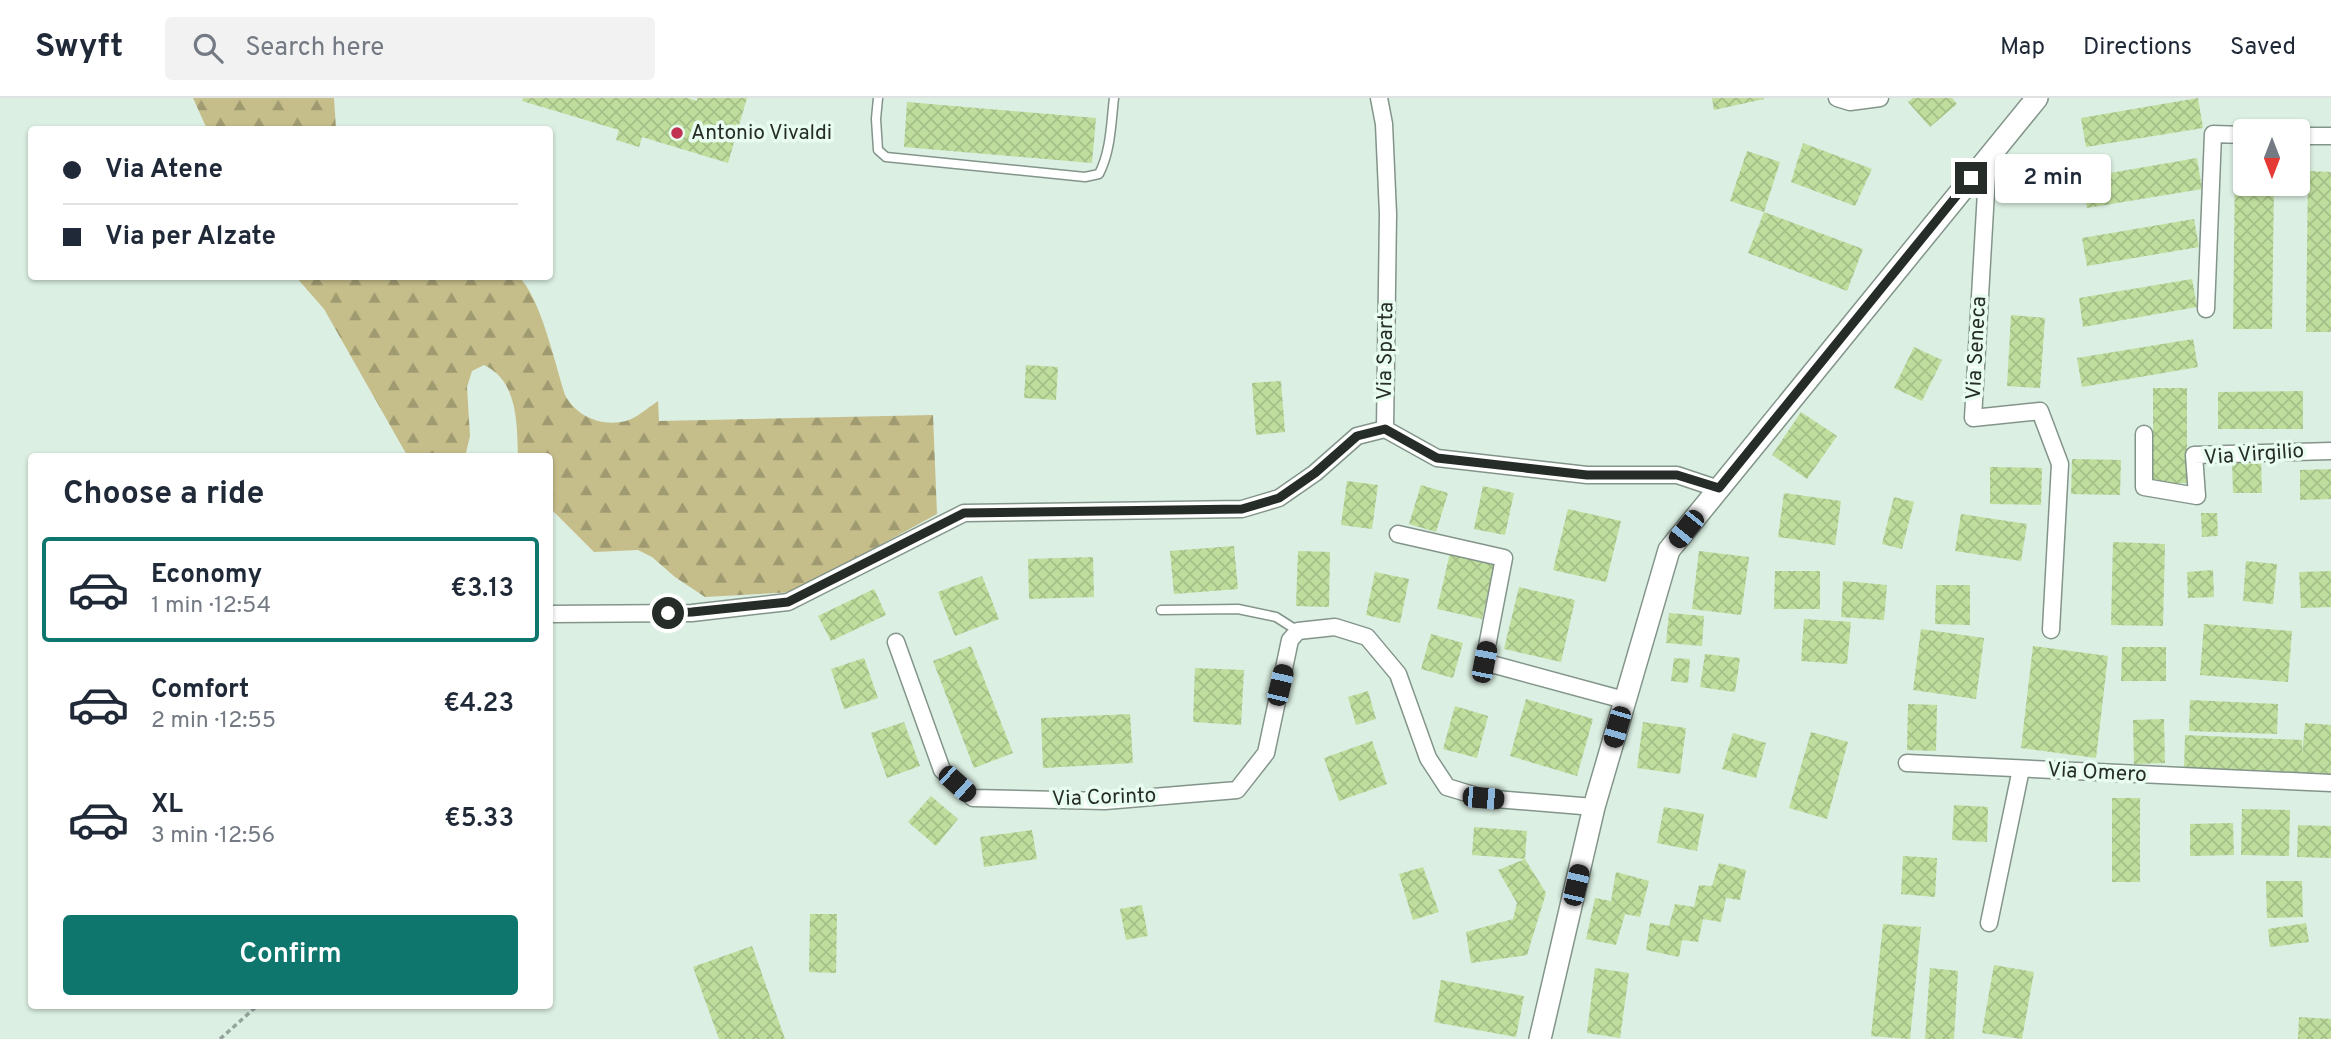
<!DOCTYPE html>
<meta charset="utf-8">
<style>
body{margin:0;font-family:Overpass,sans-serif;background:#f2f2f3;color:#1f2937;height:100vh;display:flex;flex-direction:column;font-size:26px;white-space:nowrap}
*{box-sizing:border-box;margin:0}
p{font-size:23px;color:#747a83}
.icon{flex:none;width:38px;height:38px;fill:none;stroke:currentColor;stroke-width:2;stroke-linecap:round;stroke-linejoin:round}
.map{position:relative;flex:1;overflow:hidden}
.panel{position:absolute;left:28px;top:355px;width:525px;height:556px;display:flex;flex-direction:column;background:#fff;border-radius:7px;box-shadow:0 2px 5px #0004}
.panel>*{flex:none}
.banner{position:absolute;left:28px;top:28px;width:525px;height:154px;border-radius:7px;box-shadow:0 2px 5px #0004;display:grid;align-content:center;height:154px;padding:0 35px;background:#fff}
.needle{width:46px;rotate:180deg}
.tools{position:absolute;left:2233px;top:21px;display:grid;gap:14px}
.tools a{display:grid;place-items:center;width:77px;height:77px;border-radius:7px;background:#fff;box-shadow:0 2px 5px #0004;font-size:35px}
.end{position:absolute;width:32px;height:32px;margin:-16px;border:9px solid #262d28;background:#fff;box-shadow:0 0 0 4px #fff}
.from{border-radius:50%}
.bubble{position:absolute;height:49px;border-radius:7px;background:#fff;box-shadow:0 2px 5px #0004;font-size:23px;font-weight:600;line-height:49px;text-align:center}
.car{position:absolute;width:21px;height:42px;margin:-21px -10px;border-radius:9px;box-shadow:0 0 5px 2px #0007;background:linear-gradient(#222 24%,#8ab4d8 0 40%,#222 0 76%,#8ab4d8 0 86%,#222 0)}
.banner b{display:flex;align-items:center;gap:24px;height:66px;font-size:26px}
.banner b+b{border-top:2px solid #e0e1e3}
.banner i{width:18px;height:18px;background:#1f2937}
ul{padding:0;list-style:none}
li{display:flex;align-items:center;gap:21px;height:105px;margin:0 14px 10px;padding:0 21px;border:4px solid transparent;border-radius:7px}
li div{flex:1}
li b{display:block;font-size:26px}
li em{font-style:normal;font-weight:600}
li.active{border-color:#0f766e}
li>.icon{width:63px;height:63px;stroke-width:1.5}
h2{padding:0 35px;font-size:32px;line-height:84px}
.action{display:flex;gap:14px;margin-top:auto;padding:14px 35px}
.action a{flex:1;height:80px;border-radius:7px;background:#0f766e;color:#fff;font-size:28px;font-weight:600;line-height:80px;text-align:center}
header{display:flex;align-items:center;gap:42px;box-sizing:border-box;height:98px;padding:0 35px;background:#fff;border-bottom:2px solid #e0e1e3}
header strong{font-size:33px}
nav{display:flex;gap:38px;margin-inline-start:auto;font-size:24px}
.search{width:490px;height:63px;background:#f2f2f3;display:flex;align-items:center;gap:18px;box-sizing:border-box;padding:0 24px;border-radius:7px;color:#747a83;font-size:26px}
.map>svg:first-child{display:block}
.forest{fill:url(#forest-firs)}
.building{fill:url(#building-cross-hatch)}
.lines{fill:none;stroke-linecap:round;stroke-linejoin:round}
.service-casing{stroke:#83958a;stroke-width:11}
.minor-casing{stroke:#83958a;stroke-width:19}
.tertiary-casing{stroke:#83958a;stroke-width:24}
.path{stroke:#95a49a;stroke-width:3.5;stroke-dasharray:5 3.5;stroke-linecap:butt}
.service{stroke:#fff;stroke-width:8}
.minor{stroke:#fff;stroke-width:16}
.tertiary{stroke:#fff;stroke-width:21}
.route{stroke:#262d28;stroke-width:9}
.poi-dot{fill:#c23253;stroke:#e8fcef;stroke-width:2.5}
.labels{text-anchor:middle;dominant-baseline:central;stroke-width:7;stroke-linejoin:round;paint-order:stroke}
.poi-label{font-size:21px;fill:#262d28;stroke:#e8fcef;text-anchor:start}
.street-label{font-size:21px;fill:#262d28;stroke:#e8fcef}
</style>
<header>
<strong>Swyft</strong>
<div class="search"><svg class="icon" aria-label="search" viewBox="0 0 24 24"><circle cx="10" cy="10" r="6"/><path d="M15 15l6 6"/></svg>Search here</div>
<nav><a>Map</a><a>Directions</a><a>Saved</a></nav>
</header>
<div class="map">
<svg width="2331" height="941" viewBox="0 0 2331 941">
<defs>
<pattern id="forest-firs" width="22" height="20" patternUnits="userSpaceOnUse" patternTransform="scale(1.75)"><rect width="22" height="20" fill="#c5bd8a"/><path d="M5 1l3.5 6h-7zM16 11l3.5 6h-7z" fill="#a09a71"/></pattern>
<pattern id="building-cross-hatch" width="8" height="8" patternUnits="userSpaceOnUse" patternTransform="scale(1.75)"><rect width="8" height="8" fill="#bfde9d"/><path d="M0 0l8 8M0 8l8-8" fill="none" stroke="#a4bf87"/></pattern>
</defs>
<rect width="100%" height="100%" fill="#dbefe2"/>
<g class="forest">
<path d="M193,0H334L336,31H207Z"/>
<path d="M296,179H519C541,201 555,266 565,297C577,320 605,330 629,322C639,318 649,309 658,303L659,323L933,317L937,416L794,494L705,499L675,479L652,459L638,452L594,454L550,410V359H518C517,325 518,283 484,267L472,273L467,289L470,338L465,359H408L324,211Z"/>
</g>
<g class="building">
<path d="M523,0H688L697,3V0H747L728,65L642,39L639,49L616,42L619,32L522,3Z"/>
<path d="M1712,0H1763L1764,1L1714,12Z"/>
<path d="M1913,0H1952L1957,6L1930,29L1908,4Z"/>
<path d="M2198,0L2203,30L2086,49L2081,20Z"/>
<path d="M907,4L1096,20L1092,65L904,49Z"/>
<path d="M1803,45L1872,71L1855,108L1791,84Z"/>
<path d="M1747,53L1780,64L1764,114L1730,103Z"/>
<path d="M2197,60L2202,91L2087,110L2081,80Z"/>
<path d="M2308,73L2331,74V234H2306Z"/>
<path d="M2235,74H2245V86H2274L2272,231H2233Z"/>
<path d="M1764,114L1863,151L1847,193L1748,155Z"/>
<path d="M2194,121L2199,149L2087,168L2082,140Z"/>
<path d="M2192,181L2197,209L2083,229L2079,200Z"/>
<path d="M2011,217L2045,220L2040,290L2007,288Z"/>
<path d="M2193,241L2198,269L2082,289L2077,260Z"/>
<path d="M1914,249L1942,262L1922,303L1894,290Z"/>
<path d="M1026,267L1058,269L1056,302L1024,300Z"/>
<path d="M1281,283L1285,334L1256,337L1252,285Z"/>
<rect x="2153" y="290" width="34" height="95"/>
<path d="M2303,293V331H2218V294Z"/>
<path d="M1801,314L1837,338L1807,381L1772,357Z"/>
<path d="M2072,361L2121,362L2120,397L2071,396Z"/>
<path d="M2261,361L2262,395H2233L2232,362Z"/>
<path d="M1990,369L2042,370L2041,407L1990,406Z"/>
<path d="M2331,371V401L2300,402V372Z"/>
<path d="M1347,383L1378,387L1372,431L1341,427Z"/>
<path d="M1421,387L1448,395L1436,434L1409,426Z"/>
<path d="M1483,388L1514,395L1505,437L1474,431Z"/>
<path d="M1784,395L1841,403L1835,447L1778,439Z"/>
<path d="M1894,399L1914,404L1902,451L1882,446Z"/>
<path d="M1568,411L1621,423L1606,484L1553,472Z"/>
<path d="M2201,415H2217L2218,438L2202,439Z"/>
<path d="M1961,416L2027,426L2021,463L1955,453Z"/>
<path d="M2113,444L2165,446L2163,528L2111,527Z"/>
<path d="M1234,448L1238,491L1174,496L1170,453Z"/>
<path d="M1298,453L1330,454L1329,509L1296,508Z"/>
<path d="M1699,453L1749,459L1741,517L1692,511Z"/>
<path d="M1450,455L1495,465L1482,521L1437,511Z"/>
<path d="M1093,459L1094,499L1029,501L1028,461Z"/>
<path d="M2246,463L2277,466L2273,506L2243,503Z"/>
<path d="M2213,472L2214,499L2188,500L2187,474Z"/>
<path d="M1775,473H1820V511H1774Z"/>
<path d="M2331,473V509L2301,510L2299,474Z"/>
<path d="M1375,474L1409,481L1400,525L1366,517Z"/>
<path d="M982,478L999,521L955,538L938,494Z"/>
<path d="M1843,483L1887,487L1884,522L1841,519Z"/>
<path d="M1936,487H1970V527L1935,526Z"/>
<path d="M1519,489L1575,502L1561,564L1504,551Z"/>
<path d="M874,491L886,517L831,543L818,518Z"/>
<path d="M1669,515L1704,518L1702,548L1666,545Z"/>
<path d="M1804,521L1851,524L1847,566L1801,563Z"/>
<path d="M2204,526L2292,533L2288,584L2200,577Z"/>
<path d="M1921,531L1984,540L1976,601L1913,592Z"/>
<path d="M1431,536L1463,545L1453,580L1421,571Z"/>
<path d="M971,548L1013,655L974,670L933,563Z"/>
<path d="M2033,548L2108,558L2096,660L2021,650Z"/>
<path d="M2122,549H2166V583H2121Z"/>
<path d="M1705,556L1740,560L1735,594L1700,589Z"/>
<path d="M864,560L878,600L844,611L831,571Z"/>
<path d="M1674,560L1690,561L1688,585L1671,583Z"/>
<path d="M1195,570L1244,572L1241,627L1193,624Z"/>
<path d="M1368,593L1376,621L1356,627L1348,599Z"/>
<path d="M1526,601L1593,621L1577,678L1510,658Z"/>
<path d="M2190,602L2278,606L2277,636L2189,633Z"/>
<path d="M1908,606L1937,607L1936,653L1907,652Z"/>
<path d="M1455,608L1488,618L1477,660L1443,651Z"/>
<path d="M1130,616L1133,665L1043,670L1041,620Z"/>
<path d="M2164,621L2165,665L2134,666L2133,622Z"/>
<path d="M904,624L920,668L887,680L871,635Z"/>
<path d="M1643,624L1686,630L1680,676L1637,670Z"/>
<path d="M2305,625L2331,627V678L2184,671L2185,637L2302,642V657Z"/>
<path d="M1811,634L1848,644L1827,721L1789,710Z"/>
<path d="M1733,635L1766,645L1756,680L1722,671Z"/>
<path d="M1372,643L1387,686L1339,703L1324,660Z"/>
<path d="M931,698L958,721L936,748L908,724Z"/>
<rect x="2112" y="700" width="28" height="84"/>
<path d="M1954,707L1988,709L1987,744L1952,742Z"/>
<path d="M1664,709L1704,716L1697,753L1657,745Z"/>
<path d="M2242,711L2290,712L2289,758L2241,757Z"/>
<path d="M2233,725L2234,757L2190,758V726Z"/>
<path d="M2298,727L2331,728V760L2297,759Z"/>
<path d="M1474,729L1527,733L1525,761L1546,795L1527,857L1471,865L1466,834L1513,821L1517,805L1498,772L1525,761L1472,757Z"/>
<path d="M1032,732L1037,761L984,769L980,739Z"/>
<path d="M1903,758L1937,760L1935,799L1901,796Z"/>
<path d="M1719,765L1746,772L1740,802L1726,800L1721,824L1703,821L1698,844L1682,842L1679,859L1646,852L1650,825L1669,828L1675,806L1694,809L1699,787L1712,788Z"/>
<path d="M1423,769L1439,814L1413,822L1399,776Z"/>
<path d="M1616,774L1649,783L1640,819L1625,816L1616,847L1586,841L1595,800L1611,803Z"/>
<path d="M2266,783H2302L2303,819L2267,820Z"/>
<path d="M1142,807L1148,838L1126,842L1120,811Z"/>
<path d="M810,816H837L836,875L809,874Z"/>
<path d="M2306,825L2309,844L2270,849L2268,831Z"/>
<path d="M1883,826L1921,829L1910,941L1871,938Z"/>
<path d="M752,848L785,941H719L693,869Z"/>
<path d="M1994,867L2034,874L2022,941L1982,935Z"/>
<path d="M1595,870L1629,875L1620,940L1587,935Z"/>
<path d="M1930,870L1958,873L1954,941H1925Z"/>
<path d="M1441,882L1524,898L1516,939L1434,924Z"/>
<path d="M2299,919L2331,921V941H2298Z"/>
</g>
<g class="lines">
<defs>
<g id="service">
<path d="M878,0L876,21L878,52L886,59L1085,79L1099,76C1111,53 1111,25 1114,0"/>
<path d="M1161,512L1238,511L1276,519L1298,533"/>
</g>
<g id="minor">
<path d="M1379,0L1384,26L1388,116L1385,331L1437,360L1587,377H1677L1719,391"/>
<path d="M1837,0L1850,4L1880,0"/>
<path d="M2298,38H2331"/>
<path d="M1988,59L1973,320L2040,313L2060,366L2051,532"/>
<path d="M2206,211L2213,36L2245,37"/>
<path d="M2144,336V389L2197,398L2194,357L2331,353"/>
<path d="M1398,436L1504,460L1484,564L1624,602"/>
<path d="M550,516L692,515L788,504L964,415L1242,411L1279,400L1315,375L1357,338L1385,331"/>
<path d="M896,544L942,672L973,700L1105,703L1237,692L1266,655L1290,542L1298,533L1335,529L1367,539L1398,576L1428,660L1447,689L1483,700L1594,709"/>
<path d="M1907,665L2331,685"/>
<path d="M1989,825L2021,671"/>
</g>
<path id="tertiary" d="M1540,941L1594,709L1669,452L2037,0"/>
</defs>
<use href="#service" class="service-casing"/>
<use href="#minor" class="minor-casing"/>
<use href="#tertiary" class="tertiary-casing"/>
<path class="path" d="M220,941L257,908"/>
<use href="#service" class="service"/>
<use href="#minor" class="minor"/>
<use href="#tertiary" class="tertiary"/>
</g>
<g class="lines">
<path class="route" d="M668,515L692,514L788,504L964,415L1242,411L1279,400L1315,375L1357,338L1385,331L1437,360L1587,377H1677L1719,390L1971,80"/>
</g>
<circle class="poi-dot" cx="677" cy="35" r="7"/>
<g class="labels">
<g class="poi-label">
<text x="691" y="35">Antonio Vivaldi</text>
</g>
<g class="street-label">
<text transform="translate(1977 250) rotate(-87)">Via Seneca</text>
<text transform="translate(1386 253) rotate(-89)">Via Sparta</text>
<text transform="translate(2254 357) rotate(-4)">Via Virgilio</text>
<text transform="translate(2097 675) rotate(3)">Via Omero</text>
<text transform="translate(1104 700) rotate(-2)">Via Corinto</text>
</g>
</g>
</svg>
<div class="tools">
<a><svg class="needle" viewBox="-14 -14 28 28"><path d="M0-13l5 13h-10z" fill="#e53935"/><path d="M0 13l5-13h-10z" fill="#747a83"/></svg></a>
</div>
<i class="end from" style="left:668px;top:515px"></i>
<i class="end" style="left:1971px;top:80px"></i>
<div class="bubble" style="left:1995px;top:56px;width:116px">2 min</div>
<i class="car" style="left:1686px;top:431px;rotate:219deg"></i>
<i class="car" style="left:1484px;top:564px;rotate:11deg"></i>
<i class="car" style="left:1280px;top:587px;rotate:13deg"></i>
<i class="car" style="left:1617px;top:629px;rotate:196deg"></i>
<i class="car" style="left:957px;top:686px;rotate:132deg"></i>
<i class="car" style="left:1483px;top:700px;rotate:95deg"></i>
<i class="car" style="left:1576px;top:787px;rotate:13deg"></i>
<div class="banner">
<b><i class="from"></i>Via Atene</b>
<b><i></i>Via per Alzate</b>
</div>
<section class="panel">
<h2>Choose a ride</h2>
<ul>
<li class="active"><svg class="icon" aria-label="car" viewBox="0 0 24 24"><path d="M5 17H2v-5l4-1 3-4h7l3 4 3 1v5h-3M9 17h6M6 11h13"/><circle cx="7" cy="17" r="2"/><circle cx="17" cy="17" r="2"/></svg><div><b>Economy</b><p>1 min · 12:54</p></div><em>€3.13</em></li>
<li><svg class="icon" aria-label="car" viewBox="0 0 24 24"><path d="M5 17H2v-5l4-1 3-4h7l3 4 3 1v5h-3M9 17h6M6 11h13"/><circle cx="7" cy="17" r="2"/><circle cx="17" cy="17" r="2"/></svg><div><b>Comfort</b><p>2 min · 12:55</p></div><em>€4.23</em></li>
<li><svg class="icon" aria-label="car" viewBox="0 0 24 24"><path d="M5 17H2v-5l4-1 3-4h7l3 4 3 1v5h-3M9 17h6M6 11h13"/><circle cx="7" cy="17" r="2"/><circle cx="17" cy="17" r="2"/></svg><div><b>XL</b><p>3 min · 12:56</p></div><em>€5.33</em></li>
</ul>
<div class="action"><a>Confirm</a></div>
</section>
</div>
